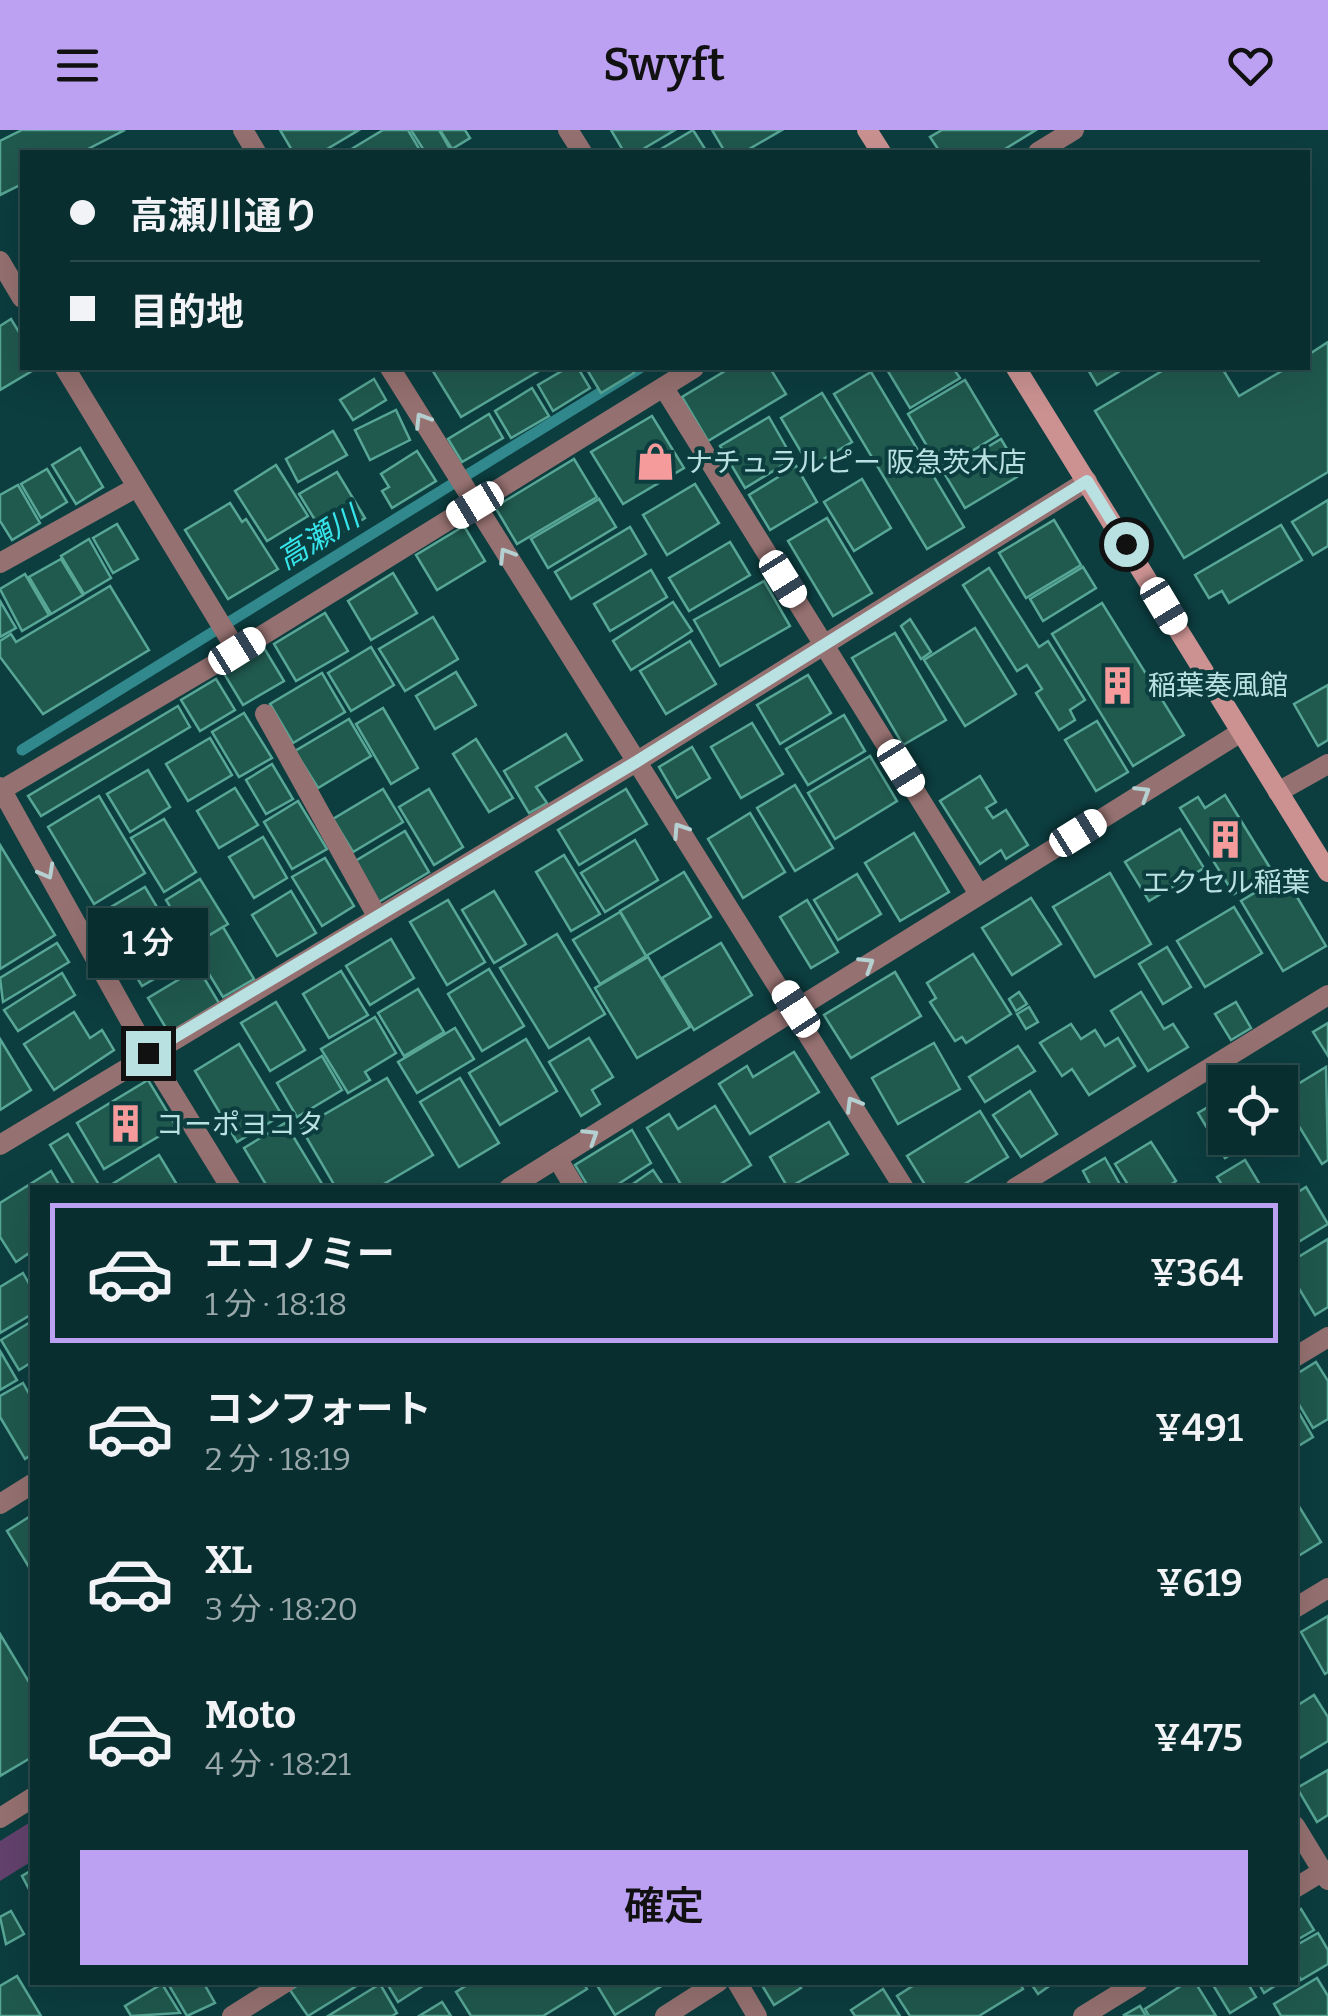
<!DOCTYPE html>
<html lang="ja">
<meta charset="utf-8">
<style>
body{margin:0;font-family:Bitter,"Noto Sans JP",serif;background:#123637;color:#f1f3f6;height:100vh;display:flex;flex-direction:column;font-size:38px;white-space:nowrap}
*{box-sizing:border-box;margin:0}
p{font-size:32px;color:#99a8aa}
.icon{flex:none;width:55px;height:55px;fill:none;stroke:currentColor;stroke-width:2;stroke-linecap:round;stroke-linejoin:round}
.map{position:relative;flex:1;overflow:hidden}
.drawer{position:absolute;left:30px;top:1055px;width:1268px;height:800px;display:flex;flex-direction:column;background:#092e2f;border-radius:0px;box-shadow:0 10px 40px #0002,0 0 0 2px #294a4b}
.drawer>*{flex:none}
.guide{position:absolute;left:20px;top:20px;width:1290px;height:220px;border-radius:0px;box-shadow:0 10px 40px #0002,0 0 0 2px #294a4b;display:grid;align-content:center;height:220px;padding:0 50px;background:#092e2f}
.controls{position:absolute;left:1208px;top:935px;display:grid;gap:20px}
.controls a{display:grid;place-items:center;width:90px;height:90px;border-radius:0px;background:#092e2f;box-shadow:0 10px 40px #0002,0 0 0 2px #294a4b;font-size:50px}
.end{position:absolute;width:45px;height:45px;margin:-22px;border:12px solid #b9e1e2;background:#111;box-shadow:0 0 0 5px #111}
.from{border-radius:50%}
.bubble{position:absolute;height:70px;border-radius:0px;background:#092e2f;box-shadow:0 10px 40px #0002,0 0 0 2px #294a4b;font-size:32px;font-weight:600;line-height:70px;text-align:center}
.car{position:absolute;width:30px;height:60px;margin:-30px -15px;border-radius:12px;box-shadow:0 0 8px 2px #0007;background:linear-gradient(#fff 24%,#345 0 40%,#fff 0 76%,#345 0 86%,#fff 0)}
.guide b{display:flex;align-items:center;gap:35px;height:95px;font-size:38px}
.guide b+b{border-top:2px solid #294a4b}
.guide i{width:25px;height:25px;background:#f1f3f6}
ul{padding:18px 0 0;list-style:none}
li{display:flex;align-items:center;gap:30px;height:140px;margin:0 20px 15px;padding:0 30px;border:5px solid transparent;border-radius:0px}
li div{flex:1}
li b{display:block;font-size:38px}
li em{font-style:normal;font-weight:600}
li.active{border-color:#bca0f2}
li>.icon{width:90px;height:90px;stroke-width:1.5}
.action{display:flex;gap:20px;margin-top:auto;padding:20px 50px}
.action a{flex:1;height:115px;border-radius:0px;background:#bca0f2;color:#111;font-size:40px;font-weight:600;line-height:115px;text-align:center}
header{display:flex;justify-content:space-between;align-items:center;height:130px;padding:0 50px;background:#bca0f2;color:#111;font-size:45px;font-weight:600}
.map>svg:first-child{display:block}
.green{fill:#63426d}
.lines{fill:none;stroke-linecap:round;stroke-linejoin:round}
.stream{stroke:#31898d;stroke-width:11}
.building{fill:#20594e;stroke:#57a696;stroke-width:2.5}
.lane{stroke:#967171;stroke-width:20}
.street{stroke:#967171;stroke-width:20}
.secondary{stroke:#cc9292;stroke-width:20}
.oneway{stroke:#b4d0d1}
.route{stroke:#b9e1e2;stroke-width:12}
.labels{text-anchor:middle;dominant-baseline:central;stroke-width:8;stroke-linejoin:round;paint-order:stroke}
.poi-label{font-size:28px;fill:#b9e1e2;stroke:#0c3d3f;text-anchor:start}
.water-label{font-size:30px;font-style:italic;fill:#36e4ea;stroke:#0c3d3f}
</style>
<header><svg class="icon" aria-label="menu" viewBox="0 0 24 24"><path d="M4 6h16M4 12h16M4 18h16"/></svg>Swyft<svg class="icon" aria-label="heart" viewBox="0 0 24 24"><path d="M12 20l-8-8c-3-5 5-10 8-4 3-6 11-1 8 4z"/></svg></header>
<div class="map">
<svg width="1328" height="1886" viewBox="0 0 1328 1886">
<rect width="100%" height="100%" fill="#0c3d3f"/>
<path class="green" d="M32,1691V1731L0,1751V1711Z"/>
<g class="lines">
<path class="stream" d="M22,620L640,238"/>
</g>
<g class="building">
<path d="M22,0H125L82,22H22V54L0,65V11Z"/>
<path d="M280,0H359L322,22H293Z"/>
<path d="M383,0H408L421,22H356L353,18Z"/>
<path d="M411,0H439L451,21L425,22Z"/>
<path d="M440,0H465L470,8L452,19Z"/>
<path d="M611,0H675L638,22H624Z"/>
<path d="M693,0L707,22H656Z"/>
<path d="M712,0H782L744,22H725Z"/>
<path d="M942,0H1036L1000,22H940L930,7Z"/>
<path d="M11,189L22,207V238H37L0,260V196Z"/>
<path d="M1328,212V342L1184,428L1095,281L1167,238H1222L1239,266L1287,238H1308V225Z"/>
<path d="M431,238H544L461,287Z"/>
<path d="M567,238H578L590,258L553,281L538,255Z"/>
<path d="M586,238H630L634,243L601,263Z"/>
<path d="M730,238H770L786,264L708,311L682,267Z"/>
<path d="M886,238H953L960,248L910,278Z"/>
<path d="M1087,238H1125L1097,255Z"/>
<path d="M871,242L964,397L927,419L834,264Z"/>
<path d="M374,249L386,270L353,290L340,270Z"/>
<path d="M965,250L998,305L941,340L908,284Z"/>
<path d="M532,258L549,286L511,308L495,281Z"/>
<path d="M822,263L852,312L810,337L781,288Z"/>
<path d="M396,280L410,310L370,330L355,300Z"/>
<path d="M489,284L503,308L462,332L448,309Z"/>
<path d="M652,286L684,338L623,374L591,322Z"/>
<path d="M769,287L793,329L745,358L720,316Z"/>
<path d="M333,301L347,325L298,352L286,329Z"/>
<path d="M1001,309L1022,344L965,378L944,343Z"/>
<path d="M80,318L103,357L76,374L52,335Z"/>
<path d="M417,321L436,351L392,378L382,361L389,357L381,344Z"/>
<path d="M574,329L597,367L517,414L495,377Z"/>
<path d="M276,335L308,386L267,411L235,361Z"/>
<path d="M796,336L817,372L770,400L749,365Z"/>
<path d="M47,339L67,372L41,388L21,354Z"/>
<path d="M337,342L365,388L328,411L299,364Z"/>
<path d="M862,349L891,398L854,421L824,372Z"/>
<path d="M695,354L719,393L667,425L643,385Z"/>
<path d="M18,355L40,393L12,410L0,391V365Z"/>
<path d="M599,369L616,397L548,438L531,409Z"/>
<path d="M1328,370V416L1313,425L1292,392Z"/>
<path d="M230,373L242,392L246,389L278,439L228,469L185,400Z"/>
<path d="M827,388L872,463L833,486L788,411Z"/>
<path d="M1054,390L1081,435L1026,468L999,423Z"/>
<path d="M117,394L138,429L113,443L93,408Z"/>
<path d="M1281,395L1302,430L1229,473L1222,461L1209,468L1195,445Z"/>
<path d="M464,396L485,431L437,460L416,425Z"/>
<path d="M630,397L646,424L571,469L555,442Z"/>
<path d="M89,409L111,448L84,464L61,426Z"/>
<path d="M730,412L750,445L689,481L669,448Z"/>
<path d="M61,429L83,465L51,484L29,447Z"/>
<path d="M1083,437L1096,458L1043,491L1030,469Z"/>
<path d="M989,438L1039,517L1048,511L1085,570L1070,580L1075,590L1059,600L1036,563L1042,559L1027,535L1017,541L963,455Z"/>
<path d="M651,440L667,467L610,501L594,474Z"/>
<path d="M393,443L417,483L371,510L348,471Z"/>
<path d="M25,444L49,485L22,501L0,459Z"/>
<path d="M764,451L790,496L720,536L694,490Z"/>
<path d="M110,456L149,520L43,584L0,527V511L11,504L16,512Z"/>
<path d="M0,471L16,498L0,507Z"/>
<path d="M673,472L692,501L631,540L613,511Z"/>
<path d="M1102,473L1184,605L1133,636L1052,504Z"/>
<path d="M325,483L348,521L296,551L274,514Z"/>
<path d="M433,487L458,529L405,561L379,519Z"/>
<path d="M910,489L931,522L921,529L901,496Z"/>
<path d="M975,498L1016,564L965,596L924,530Z"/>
<path d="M895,503L946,590L903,615L852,528Z"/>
<path d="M690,511L716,554L666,584L640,541Z"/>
<path d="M371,517L394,555L351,581L328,543Z"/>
<path d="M264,518L284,551L243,575L223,542Z"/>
<path d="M456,542L476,575L435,599L416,566Z"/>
<path d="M322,543L345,582L293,613L270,574Z"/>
<path d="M808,545L831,583L780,614L757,575Z"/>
<path d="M216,549L235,580L200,601L181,570Z"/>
<path d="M1328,555V610L1318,616L1294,574Z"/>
<path d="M178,576L190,597L41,686L28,666Z"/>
<path d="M383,578L418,638L391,654L356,594Z"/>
<path d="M244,583L272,628L239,647L212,602Z"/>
<path d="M844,585L865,621L808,655L786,619Z"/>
<path d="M349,589L371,626L318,658L295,621Z"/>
<path d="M1097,591L1128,642L1096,661L1065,610Z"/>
<path d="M752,593L783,644L741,668L711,617Z"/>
<path d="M566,604L582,630L536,657L547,673L529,683L504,641Z"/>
<path d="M210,608L232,645L188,671L166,634Z"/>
<path d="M476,609L513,668L489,682L453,624Z"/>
<path d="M692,617L710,648L677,668L659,637Z"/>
<path d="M870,626L897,671L835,709L808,663Z"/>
<path d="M272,634L293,669L266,684L246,650Z"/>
<path d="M148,640L170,677L130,702L107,664Z"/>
<path d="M980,646L996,672L986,678L993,688L1006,680L1028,715L1006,729L1001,720L980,734L940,671Z"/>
<path d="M795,655L833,718L795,741L757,678Z"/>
<path d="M235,658L258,695L219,718L197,681Z"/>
<path d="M383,659L403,692L353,722L333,689Z"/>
<path d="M429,659L463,717L434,735L399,677Z"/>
<path d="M626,659L647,694L579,735L558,700Z"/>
<path d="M1225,665L1272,741L1234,764L1180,678L1198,667L1205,678Z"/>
<path d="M99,666L145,743L94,774L48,697Z"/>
<path d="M298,671L327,719L292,739L264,692Z"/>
<path d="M750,683L785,742L743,768L708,709Z"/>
<path d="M164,689L196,742L164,762L131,708Z"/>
<path d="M1180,699L1204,738L1149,771L1125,732Z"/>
<path d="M405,701L429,742L377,773L352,733Z"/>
<path d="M914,703L949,762L900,791L865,733Z"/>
<path d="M263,707L287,748L254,768L229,727Z"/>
<path d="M635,710L658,750L605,782L581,743Z"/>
<path d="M0,715L55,805L0,839Z"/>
<path d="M564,725L600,784L571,801L536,742Z"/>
<path d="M325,728L354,776L322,796L292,747Z"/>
<path d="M684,742L711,787L646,826L620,781Z"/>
<path d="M1110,743L1151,814L1095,847L1053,777Z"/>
<path d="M857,744L881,784L838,810L814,770Z"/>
<path d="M1284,745L1326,816L1283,841L1241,771Z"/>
<path d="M200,749L228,794L193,815L166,770Z"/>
<path d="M145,757L188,829L142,856L99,784Z"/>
<path d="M291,761L316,803L277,826L252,785Z"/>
<path d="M494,761L526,814L494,833L462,780Z"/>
<path d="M1031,768L1061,814L1012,845L982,798Z"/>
<path d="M448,770L485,832L447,855L410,792Z"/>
<path d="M807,770L838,822L811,838L780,787Z"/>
<path d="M1234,777L1262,823L1205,857L1177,811Z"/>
<path d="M620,782L646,826L600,854L573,810Z"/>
<path d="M223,797L254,849L223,867L192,816Z"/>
<path d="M557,804L605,884L549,918L500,838Z"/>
<path d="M391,809L414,848L370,875L346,836Z"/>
<path d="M57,813L69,832L3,872L0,848Z"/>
<path d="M721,813L752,865L694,900L662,848Z"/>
<path d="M1167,817L1191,857L1163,874L1139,834Z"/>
<path d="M973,824L1011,884L966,913L962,907L955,911L930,872L936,868L927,853Z"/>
<path d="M648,827L690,897L637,928L595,858Z"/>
<path d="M198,838L219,873L169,903L148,868Z"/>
<path d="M489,839L524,896L482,921L448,864Z"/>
<path d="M341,841L368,885L329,908L303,864Z"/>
<path d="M895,842L921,886L851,928L824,885Z"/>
<path d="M62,843L75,865L18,901L4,880Z"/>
<path d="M418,859L444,902L404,926L378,883Z"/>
<path d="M1019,862L1027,874L1016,881L1009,869Z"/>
<path d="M1141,862L1164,899L1173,894L1188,917L1148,941L1111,881Z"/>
<path d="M276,872L305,920L270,941L241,893Z"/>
<path d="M1236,872L1251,898L1231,910L1215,884Z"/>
<path d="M1029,877L1038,892L1026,899L1017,884Z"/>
<path d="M74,882L90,908L102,900L114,920L54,960L24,914Z"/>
<path d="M375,887L396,923L365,942L370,950L348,963L321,919Z"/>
<path d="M1328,893V926L1313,902Z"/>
<path d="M1071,894L1081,909L1095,900L1105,916L1118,908L1135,936L1089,965L1072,939L1062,946L1040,913Z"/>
<path d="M455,898L474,929L417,963L398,932Z"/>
<path d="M589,908L613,947L592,960L600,974L581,986L549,932Z"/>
<path d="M0,909L31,960L0,980Z"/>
<path d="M526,909L557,961L500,995L469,943Z"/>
<path d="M934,913L960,959L898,994L872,948Z"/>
<path d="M239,914L282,985L237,1012L195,941Z"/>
<path d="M1018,916L1035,941L985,972L969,947Z"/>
<path d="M794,922L819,962L750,1004L719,954L747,936L753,947Z"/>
<path d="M322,926L342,960L297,987L277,953Z"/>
<path d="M1326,937L1328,1030L1322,1034L1280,965Z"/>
<path d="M387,948L433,1025L377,1058H336L301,998Z"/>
<path d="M460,948L499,1013L459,1037L420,972Z"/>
<path d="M148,950L176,996L104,1039L77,993Z"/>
<path d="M1030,961L1057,1004L1021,1027L993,985Z"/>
<path d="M1225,967V1008H1258L1225,1028L1198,983Z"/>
<path d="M715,976L751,1035L714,1058H683L647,998L669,984L678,999Z"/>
<path d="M980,981L1008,1027L958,1058H927L907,1026Z"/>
<path d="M829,992L848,1024L788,1058L770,1027Z"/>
<path d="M285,993L324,1057L323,1058H268L244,1018Z"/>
<path d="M632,1000L651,1033L612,1058H589L575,1035Z"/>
<path d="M68,1004L101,1058H76L50,1015Z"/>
<path d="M1151,1012L1176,1051L1166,1058H1130L1115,1034Z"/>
<path d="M159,1025L176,1053L169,1058H106Z"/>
<path d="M1105,1028L1122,1058H1092L1083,1041Z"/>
<path d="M1245,1030L1262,1058H1224L1217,1047Z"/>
<path d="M653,1040L665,1058H627Z"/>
<path d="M51,1041L61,1058H32V1121L16,1132L0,1107V1073Z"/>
<path d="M1306,1057L1328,1094L1295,1114V1064Z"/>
<path d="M1328,1109V1177L1315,1185L1295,1152V1129Z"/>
<path d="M23,1143L32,1159V1184L0,1203V1157Z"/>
<path d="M32,1191V1232L19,1240L1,1210Z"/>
<path d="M0,1221L17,1250L0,1260Z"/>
<path d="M1316,1232L1328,1251V1289L1313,1298L1295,1268V1245Z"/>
<path d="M23,1253L32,1269V1324L25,1329L0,1287V1266Z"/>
<path d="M1295,1276L1313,1307L1295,1318Z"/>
<path d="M1295,1370L1321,1412L1295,1428Z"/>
<path d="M32,1385V1442L7,1401Z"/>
<path d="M1328,1486V1542L1325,1544L1301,1502Z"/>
<path d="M0,1504L32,1557V1627L0,1646Z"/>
<path d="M1314,1565L1328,1587V1611L1295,1631V1577Z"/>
<path d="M1328,1640V1685L1317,1692L1297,1658Z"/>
<path d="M32,1740V1765L22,1746Z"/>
<path d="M1301,1779L1314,1800L1295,1811V1783Z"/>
<path d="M11,1781L24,1804L6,1814L0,1787Z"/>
<path d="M1318,1803L1328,1820V1834L1301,1850L1295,1839V1816Z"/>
<path d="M17,1846L41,1886H0V1856Z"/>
<path d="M1317,1848L1328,1866V1886H1281L1274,1874Z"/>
<path d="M167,1852H203L215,1873L187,1886Z"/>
<path d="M303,1852H363L308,1886L290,1860Z"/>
<path d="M386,1852H429L398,1872Z"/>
<path d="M472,1852H583L587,1859L543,1886H471L456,1862Z"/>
<path d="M595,1852H668L615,1885Z"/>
<path d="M760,1852H797L801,1858L774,1875Z"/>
<path d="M919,1852H1019L1023,1859L979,1886H910L897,1866Z"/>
<path d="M1030,1852H1055L1038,1864Z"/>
<path d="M1187,1852H1195L1216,1886H1149L1145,1879Z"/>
<path d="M1218,1852H1247L1256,1867L1230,1883L1213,1855Z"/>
<path d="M1258,1852H1281L1264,1863Z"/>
<path d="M162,1854L180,1883L131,1886L125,1876Z"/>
<path d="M380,1854L397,1883L392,1886H328Z"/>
<path d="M883,1859L900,1886H855L851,1880Z"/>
<path d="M442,1872L451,1886H419Z"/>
<path d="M1140,1876L1146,1886H1125L1124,1885Z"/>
</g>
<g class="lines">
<g class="lane">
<path d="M0,433L137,357"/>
<path d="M557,1028L575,1058"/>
</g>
<g class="street">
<path d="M243,0L256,22"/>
<path d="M568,0L582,22"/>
<path d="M1038,22L1074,0"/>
<path d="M0,131L22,168"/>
<path d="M65,238L237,521"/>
<path d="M390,238L904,1058"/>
<path d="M664,258L979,764"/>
<path d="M265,584L377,786"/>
<path d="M0,657L148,923L231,1058"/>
<path d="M0,661L237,521L694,238"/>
<path d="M1278,662L1328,634"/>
<path d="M0,1015L636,632L1087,351"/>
<path d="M509,1058L1241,602"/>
<path d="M1015,1058L1328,865"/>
<path d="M1295,1227L1328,1207"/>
<path d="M0,1374L32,1354"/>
<path d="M1295,1478L1328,1458"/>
<path d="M0,1688L32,1668"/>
<path d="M1295,1696L1328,1750"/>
<path d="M1295,1758L1323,1741"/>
<path d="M737,1852L757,1886"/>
<path d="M232,1886L286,1852"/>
<path d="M665,1886L718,1852"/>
<path d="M1083,1886L1138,1852"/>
</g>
<g class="secondary">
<path d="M867,0L881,22"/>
<path d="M1016,238L1328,742"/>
</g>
</g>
<defs><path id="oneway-chevron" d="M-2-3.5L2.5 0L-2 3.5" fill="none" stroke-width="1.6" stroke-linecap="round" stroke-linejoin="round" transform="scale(2.5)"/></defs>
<g class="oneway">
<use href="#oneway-chevron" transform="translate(422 290) rotate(-122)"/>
<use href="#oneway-chevron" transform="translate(506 425) rotate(-122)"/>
<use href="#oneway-chevron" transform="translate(1143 663) rotate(-32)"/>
<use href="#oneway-chevron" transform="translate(680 700) rotate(-123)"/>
<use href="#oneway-chevron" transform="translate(47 742) rotate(61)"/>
<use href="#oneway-chevron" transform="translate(867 834) rotate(-32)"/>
<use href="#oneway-chevron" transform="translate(853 974) rotate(-121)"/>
<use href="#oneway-chevron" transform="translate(591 1006) rotate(-32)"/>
</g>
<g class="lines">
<path class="route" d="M148,923L636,632L1087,351L1126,414"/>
</g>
<defs>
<symbol id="shop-bare" viewBox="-9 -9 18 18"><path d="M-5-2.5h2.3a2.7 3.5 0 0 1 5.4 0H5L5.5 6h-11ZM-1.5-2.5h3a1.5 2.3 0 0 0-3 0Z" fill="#f59b9c" stroke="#0c3d3f" stroke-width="2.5" paint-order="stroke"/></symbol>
<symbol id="building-bare" viewBox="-9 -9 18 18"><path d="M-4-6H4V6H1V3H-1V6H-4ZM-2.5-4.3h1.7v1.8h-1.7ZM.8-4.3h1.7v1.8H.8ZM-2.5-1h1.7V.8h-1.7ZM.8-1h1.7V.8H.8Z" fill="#f59b9c" stroke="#0c3d3f" stroke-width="2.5" paint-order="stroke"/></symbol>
</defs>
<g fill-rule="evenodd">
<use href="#shop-bare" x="628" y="304" width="55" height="55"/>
<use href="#building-bare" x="1090" y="528" width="55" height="55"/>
<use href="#building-bare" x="1198" y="682" width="55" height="55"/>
<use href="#building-bare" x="98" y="966" width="55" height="55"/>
</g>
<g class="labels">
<g class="poi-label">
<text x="685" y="332">ナチュラルピー 阪急茨木店</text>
<text x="1148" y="555">稲葉奏風館</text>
<text x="1226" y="752" text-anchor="middle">エクセル稲葉</text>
<text x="156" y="994">コーポヨコタ</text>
</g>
<g class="water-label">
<text transform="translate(318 408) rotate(-32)">高瀬川</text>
</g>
</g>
</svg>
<div class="controls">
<a><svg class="icon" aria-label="locate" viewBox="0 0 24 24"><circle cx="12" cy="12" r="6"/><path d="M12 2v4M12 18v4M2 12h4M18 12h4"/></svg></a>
</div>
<i class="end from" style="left:1126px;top:414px"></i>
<i class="end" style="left:148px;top:923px"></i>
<div class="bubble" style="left:88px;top:778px;width:120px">1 分</div>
<i class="car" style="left:475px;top:375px;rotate:239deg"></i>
<i class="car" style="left:783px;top:449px;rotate:148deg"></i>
<i class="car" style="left:1164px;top:476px;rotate:149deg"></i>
<i class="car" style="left:237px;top:521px;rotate:58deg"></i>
<i class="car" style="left:901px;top:638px;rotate:148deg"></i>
<i class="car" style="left:1078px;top:703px;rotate:58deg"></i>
<i class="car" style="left:796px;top:879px;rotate:327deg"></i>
<div class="guide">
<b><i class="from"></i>高瀬川通り</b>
<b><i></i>目的地</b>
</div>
<section class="drawer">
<ul>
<li class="active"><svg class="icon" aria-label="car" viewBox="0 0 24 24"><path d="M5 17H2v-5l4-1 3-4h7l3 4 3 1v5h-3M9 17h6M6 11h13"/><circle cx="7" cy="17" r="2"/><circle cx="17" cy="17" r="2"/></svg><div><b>エコノミー</b><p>1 分 · 18:18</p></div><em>¥364</em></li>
<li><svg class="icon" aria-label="car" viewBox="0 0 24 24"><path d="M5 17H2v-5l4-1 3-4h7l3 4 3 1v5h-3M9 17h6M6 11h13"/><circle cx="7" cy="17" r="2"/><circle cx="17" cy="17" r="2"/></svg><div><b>コンフォート</b><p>2 分 · 18:19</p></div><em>¥491</em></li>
<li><svg class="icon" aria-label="car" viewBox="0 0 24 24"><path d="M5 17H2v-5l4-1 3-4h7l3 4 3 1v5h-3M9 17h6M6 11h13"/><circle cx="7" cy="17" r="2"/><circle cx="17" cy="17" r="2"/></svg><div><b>XL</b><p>3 分 · 18:20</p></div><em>¥619</em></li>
<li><svg class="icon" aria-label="car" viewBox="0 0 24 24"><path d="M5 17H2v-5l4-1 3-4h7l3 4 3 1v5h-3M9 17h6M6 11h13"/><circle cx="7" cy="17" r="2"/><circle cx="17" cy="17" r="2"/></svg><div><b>Moto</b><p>4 分 · 18:21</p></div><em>¥475</em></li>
</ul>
<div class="action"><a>確定</a></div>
</section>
</div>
